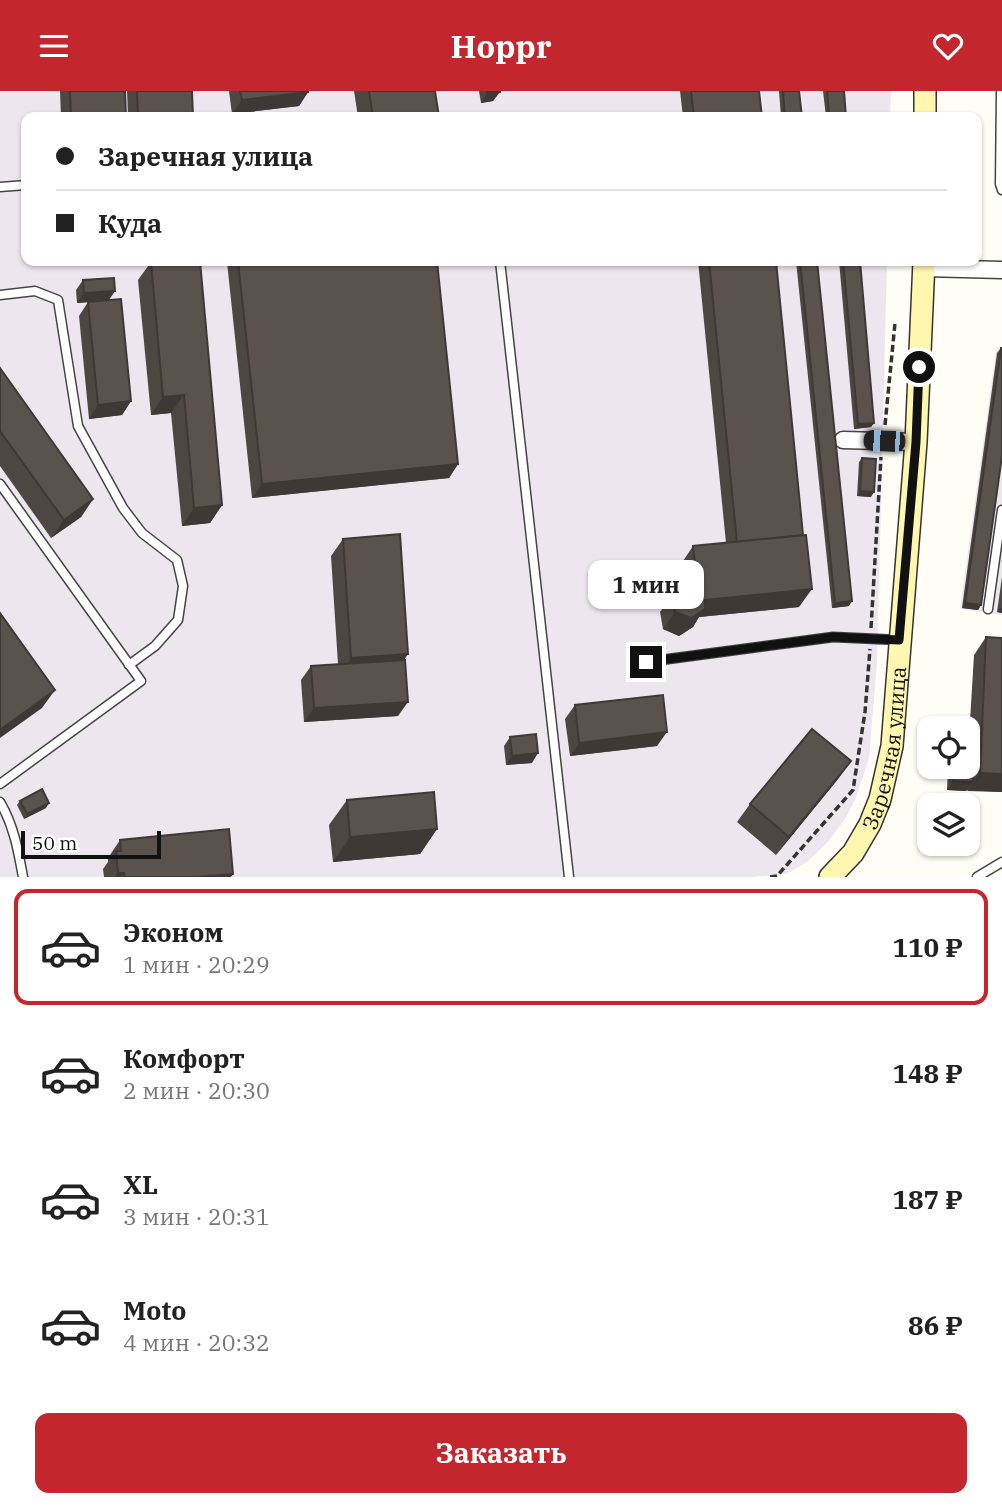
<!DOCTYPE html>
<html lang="ru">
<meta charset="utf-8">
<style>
body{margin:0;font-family:"IBM Plex Serif",serif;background:#f6f6f6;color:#222;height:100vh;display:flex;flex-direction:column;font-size:26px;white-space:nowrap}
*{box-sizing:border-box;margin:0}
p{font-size:23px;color:#767676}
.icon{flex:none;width:38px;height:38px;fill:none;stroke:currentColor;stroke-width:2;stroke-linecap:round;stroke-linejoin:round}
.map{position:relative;height:786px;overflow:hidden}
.side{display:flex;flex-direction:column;background:#fff;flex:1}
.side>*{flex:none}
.banner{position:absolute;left:21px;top:21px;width:961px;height:154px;border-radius:14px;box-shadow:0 2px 5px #0004;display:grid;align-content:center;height:154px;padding:0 35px;background:#fff}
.fabs{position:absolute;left:917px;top:625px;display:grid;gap:14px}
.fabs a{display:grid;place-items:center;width:63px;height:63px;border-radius:14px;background:#fff;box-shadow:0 2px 5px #0004;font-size:35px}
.scale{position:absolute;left:21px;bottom:18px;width:140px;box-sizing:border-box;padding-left:7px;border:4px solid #111;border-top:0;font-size:19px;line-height:24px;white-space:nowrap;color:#111;-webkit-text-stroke:5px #fff;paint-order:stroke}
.end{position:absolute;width:32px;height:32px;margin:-16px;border:9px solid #111;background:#fff;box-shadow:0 0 0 4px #fff}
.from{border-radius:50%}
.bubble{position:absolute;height:49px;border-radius:14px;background:#fff;box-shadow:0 2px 5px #0004;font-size:23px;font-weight:700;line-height:49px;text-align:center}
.car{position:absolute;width:21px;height:42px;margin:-21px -10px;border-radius:9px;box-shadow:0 0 5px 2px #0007;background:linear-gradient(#222 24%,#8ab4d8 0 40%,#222 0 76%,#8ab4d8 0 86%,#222 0)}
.banner b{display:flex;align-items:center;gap:24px;height:66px;font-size:26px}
.banner b+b{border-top:2px solid #e0e0e0}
.banner i{width:18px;height:18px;background:#222}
ul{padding:12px 0 0;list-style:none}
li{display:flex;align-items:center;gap:21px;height:116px;margin:0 14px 10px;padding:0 21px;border:4px solid transparent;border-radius:14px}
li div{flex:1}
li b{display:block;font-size:26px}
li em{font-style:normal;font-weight:700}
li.active{border-color:#c4262e}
li>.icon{width:63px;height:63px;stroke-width:1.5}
.cta{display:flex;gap:14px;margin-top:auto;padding:14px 35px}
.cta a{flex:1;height:80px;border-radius:14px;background:#c4262e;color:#fff;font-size:28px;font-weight:700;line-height:80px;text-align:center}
header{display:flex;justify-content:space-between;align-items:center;height:91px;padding:0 35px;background:#c4262e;color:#fff;font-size:32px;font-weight:700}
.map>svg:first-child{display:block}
.industrial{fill:#eee6ef}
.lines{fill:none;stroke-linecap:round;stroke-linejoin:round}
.lane-casing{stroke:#444;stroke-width:11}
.street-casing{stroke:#444;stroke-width:19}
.secondary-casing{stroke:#333;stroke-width:24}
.path{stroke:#333;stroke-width:3.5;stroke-dasharray:7 3.5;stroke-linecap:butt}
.lane{stroke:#fff;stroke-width:8}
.street{stroke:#fff;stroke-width:16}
.secondary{stroke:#fff6b0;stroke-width:21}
.wall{fill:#4d4742}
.shaded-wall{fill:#3f3936}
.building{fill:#5a524d;stroke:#3f3936;stroke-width:2}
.route{stroke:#111;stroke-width:9}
.labels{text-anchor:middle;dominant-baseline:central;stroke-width:7;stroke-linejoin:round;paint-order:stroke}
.street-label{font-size:21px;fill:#111;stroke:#fff}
</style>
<header><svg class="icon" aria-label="menu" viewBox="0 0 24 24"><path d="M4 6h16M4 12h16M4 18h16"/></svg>Hoppr<svg class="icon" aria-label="heart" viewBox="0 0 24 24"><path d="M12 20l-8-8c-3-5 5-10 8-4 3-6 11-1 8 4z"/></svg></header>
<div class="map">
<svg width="1002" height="786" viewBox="0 0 1002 786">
<rect width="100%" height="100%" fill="#fffdf5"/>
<g class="industrial">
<path d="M0,0H891L890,26H26V170H887L877,572L869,667L855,709L845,728L827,752L807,771L786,783L753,786H0Z"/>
<path d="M996,260L1002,261V524L960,518Z"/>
</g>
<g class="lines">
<defs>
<g id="lane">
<path d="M1001,0L1000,93L1002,99"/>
<path d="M0,96L26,94"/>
<path d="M500,170L569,786"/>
<path d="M0,204L35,200L58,209L78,335L123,417L142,442L177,469L183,495L178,529L155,555L129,574"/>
<path d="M0,393L141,590L0,693"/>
<path d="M988,518L1002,419"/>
<path d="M646,571L833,546L899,549"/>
<path d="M0,711C14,735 18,759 23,786"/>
<path d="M977,786L1002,771"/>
</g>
<g id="street">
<path d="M924,177L1002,179"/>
<path d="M843,349L916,351"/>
</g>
<g id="secondary">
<path d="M925,26V0"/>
<path id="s1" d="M830,786L853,762L870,733L880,708L892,655L916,351L924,170"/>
</g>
</defs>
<use href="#lane" class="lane-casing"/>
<use href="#street" class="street-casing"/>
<use href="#secondary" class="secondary-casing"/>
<g class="path">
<path d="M885,334L895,232"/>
<path d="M871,537L881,366"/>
<path d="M770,786L777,785L853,699L865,621L870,558"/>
</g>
<use href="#lane" class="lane"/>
<use href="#street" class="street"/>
<use href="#secondary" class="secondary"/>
</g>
<g class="wall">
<path d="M60,0H125L126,26H61Z"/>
<path d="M127,0H192L193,26H128Z"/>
<path d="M229,0H308V1L299,15L232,23Z"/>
<path d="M354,0H435L439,26H358Z"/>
<path d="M479,0H500L493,10L481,12Z"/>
<path d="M680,0H759L762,26H683Z"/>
<path d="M779,0H799L802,26H781Z"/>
<path d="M823,0H844L846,26H826Z"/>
<path d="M157,170H200L222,414L210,432L182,435L171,322L151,324L138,189L151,171Z"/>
<path d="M229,170H437L458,373L449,387L252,407L227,171Z"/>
<path d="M698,170H776L799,516L699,526L693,536L679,545L663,538L660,521L673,503L683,496L681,473L693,455L726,452Z"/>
<path d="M796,170H817L849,515L832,517Z"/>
<path d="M839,170H860L874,332L871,336L854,338Z"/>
<path d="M83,189L109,209L131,310L122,324L89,328L79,225L88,211H90L77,212L76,199Z"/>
<path d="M1001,257L981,514L978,519L962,517L997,262Z"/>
<path d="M0,277L93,408L81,426L51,447L0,375Z"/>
<path d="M862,367L871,406L857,405L859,371Z"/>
<path d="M343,448L404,569L398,625L304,631L301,589L311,575L338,573L331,465Z"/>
<path d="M1002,486V522L997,521Z"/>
<path d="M986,546L1002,701L967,699L966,700L947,699L948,676H968V637H951L956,630H970L974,564Z"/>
<path d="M575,614L657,655L570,665L565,628Z"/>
<path d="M510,646L532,672L506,674L504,655Z"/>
<path d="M851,670L838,688L776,764L737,731L750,713Z"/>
<path d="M347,709L437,738L420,763L333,771L329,734Z"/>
<path d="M20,710L46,717L24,728L17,714Z"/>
<path d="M120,749L231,786H104L103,778L108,771V767Z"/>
</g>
<g class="shaded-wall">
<path d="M308,1L299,15L232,23L242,9Z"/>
<path d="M500,1L493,10L481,12L487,2Z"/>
<path d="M115,200L109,209L77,212L84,202Z"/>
<path d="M184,304L171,322L151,324L163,306Z"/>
<path d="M131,310L122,324L89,328L98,314Z"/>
<path d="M874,332L871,336L854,338L858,333Z"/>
<path d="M458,373L449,387L252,407L262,393Z"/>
<path d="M860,400L874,401L871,406L857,405Z"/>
<path d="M93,408L81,426L51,447L64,429Z"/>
<path d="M222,414L210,432L182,435L194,417Z"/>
<path d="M812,498L799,516L699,526L693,536L679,545L663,538L675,521L705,509Z"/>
<path d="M852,510L849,515L832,517L835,512Z"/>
<path d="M965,512L981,514L978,519L962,517Z"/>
<path d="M1000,517H1002V522L997,521Z"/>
<path d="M408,563L396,581L339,585L351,567Z"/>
<path d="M55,599L42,617L0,647V639Z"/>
<path d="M408,611L398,625L304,631L314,617Z"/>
<path d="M667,641L657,655L570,665L579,652Z"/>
<path d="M538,662L532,672L506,674L512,665Z"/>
<path d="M851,670L838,688L776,764L789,746Z"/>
<path d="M980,682L1002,683V701L967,700Z"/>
<path d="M953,690L973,691L966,700L947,699Z"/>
<path d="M49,712L46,717L24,728L27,723Z"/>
<path d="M437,738L420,763L333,771L350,746Z"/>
<path d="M118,782H124L121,786H115Z"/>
<path d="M233,783L231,786H197Z"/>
</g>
<g class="building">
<path d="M70,0H125L126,26H71Z"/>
<path d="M137,0H192L193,26H138Z"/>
<path d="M240,0H308V1L242,9Z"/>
<path d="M369,0H435L439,26H373Z"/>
<path d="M487,0H500V1L487,2Z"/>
<path d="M691,0H759L762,26H694Z"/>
<path d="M783,0H799L802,26H785Z"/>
<path d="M827,0H844L846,26H829Z"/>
<path d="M166,170H200L222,414L194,417L184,304L163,306L151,171Z"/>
<path d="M238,170H437L458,373L262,393Z"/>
<path d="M709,170H776L803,444L737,451Z"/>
<path d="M800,170H817L852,510L835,512Z"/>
<path d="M843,170H860L874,332L858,333Z"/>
<path d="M114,187L115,200L84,202L83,189Z"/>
<path d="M121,208L131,310L98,314L88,211Z"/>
<path d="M1001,257H1002V365L981,514L965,512Z"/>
<path d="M0,277L93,408L64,429L0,340Z"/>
<path d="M862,367L876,368L874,401L860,400Z"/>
<path d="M400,443L408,563L351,567L343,448Z"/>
<path d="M806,444L812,498L705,509V518L692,527L675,521L673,503L686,494L697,493L693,455Z"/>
<path d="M0,522L55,599L0,639Z"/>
<path d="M986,546L1002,547V683L980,682Z"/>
<path d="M405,569L408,611L314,617L311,575Z"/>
<path d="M663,604L667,641L579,652L575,614Z"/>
<path d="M956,630L976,631L973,691L953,690L954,676H968V637H956Z"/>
<path d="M812,638L851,670L789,746L750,713Z"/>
<path d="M536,643L538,662L512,665L510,646Z"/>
<path d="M42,698L49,712L27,723L20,710Z"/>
<path d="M434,701L437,738L350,746L347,709Z"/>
<path d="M229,738L233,783L197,786H124V782H118L116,760H121L120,749Z"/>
</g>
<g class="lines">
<path class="route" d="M646,571L833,546L899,549L916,351L919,276"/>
</g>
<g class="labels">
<g class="street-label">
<text stroke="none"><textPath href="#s1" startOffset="145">Заречная улица</textPath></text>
</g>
</g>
</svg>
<div class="fabs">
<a><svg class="icon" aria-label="locate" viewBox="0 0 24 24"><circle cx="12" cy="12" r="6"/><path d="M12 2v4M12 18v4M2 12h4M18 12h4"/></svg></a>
<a><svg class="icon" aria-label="layers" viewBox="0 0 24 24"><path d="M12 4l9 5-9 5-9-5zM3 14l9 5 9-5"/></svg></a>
</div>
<div class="scale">50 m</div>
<i class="end from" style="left:919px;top:276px"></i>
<i class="end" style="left:646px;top:571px"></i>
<div class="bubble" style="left:588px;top:469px;width:116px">1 мин</div>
<i class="car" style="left:884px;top:350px;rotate:272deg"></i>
<div class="banner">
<b><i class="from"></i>Заречная улица</b>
<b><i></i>Куда</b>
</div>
</div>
<section class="side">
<ul>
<li class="active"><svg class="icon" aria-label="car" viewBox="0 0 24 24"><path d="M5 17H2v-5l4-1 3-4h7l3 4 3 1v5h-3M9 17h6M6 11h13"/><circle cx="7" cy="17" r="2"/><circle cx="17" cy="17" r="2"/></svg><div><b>Эконом</b><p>1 мин · 20:29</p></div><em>110 ₽</em></li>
<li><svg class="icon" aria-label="car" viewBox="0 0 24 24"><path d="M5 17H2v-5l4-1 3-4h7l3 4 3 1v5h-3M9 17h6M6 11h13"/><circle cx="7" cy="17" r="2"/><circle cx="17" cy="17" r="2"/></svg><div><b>Комфорт</b><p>2 мин · 20:30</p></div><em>148 ₽</em></li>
<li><svg class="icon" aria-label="car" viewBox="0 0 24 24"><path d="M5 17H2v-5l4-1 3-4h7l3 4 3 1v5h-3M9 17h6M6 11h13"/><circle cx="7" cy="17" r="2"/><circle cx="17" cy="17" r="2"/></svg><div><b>XL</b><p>3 мин · 20:31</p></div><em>187 ₽</em></li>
<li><svg class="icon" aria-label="car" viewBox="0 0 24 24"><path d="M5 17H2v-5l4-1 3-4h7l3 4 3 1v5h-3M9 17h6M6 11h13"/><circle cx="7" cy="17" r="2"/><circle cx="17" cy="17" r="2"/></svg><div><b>Moto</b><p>4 мин · 20:32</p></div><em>86 ₽</em></li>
</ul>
<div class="cta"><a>Заказать</a></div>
</section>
